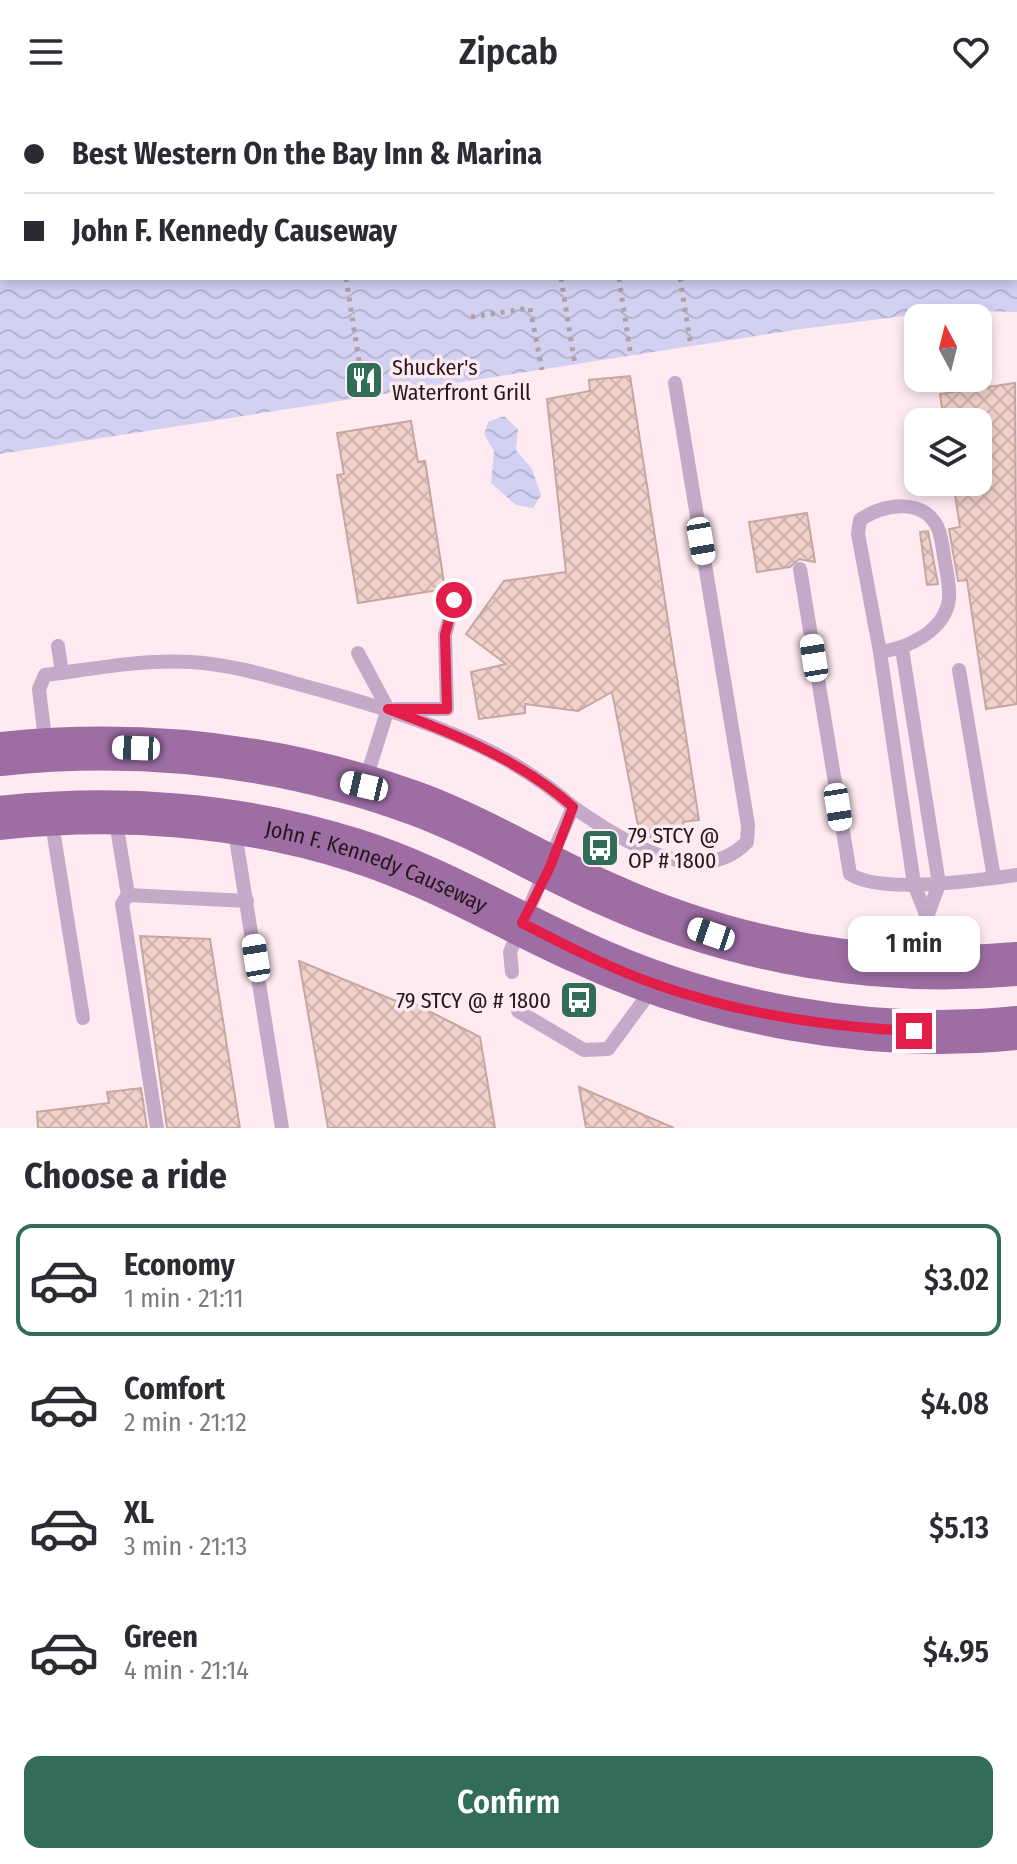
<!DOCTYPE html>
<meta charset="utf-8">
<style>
body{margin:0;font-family:"Fira Sans Condensed",sans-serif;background:#f2f2f3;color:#2b2b33;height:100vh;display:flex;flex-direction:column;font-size:30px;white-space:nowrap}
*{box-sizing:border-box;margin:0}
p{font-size:26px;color:#7c7c81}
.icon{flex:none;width:44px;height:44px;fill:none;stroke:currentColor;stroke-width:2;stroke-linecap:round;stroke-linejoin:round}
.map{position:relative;height:1024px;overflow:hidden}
.drawer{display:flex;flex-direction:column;background:#fff;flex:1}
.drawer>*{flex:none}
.banner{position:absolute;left:0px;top:0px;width:1018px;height:176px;box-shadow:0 4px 12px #0003;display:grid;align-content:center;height:176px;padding:0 24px;background:#fff}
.needle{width:52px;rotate:353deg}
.controls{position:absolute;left:904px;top:200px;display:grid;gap:16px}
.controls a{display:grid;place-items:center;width:88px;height:88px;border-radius:16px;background:#fff;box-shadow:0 4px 12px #0003;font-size:40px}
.end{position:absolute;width:36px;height:36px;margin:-18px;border:10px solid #e11d48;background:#fff;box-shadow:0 0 0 4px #fff}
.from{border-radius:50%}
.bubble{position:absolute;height:56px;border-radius:16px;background:#fff;box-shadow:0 4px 12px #0003;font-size:26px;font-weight:600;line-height:56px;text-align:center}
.car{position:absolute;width:24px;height:48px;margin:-24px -12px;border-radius:10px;box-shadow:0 0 6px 2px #0007;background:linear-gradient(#fff 24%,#345 0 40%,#fff 0 76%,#345 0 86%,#fff 0)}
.banner b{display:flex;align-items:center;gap:28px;height:76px;font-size:30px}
.banner b+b{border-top:2px solid #e1e1e2}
.banner i{width:20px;height:20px;background:#2b2b33}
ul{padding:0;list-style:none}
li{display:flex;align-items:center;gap:24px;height:112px;margin:0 16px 12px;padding:0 8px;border:4px solid transparent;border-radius:16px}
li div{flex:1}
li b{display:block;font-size:30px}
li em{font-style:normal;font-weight:600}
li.on{border-color:#326d57}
li>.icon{width:72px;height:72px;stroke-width:1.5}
h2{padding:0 24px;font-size:36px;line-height:96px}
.cta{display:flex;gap:16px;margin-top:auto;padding:16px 24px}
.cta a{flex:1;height:92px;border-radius:16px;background:#326d57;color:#fff;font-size:32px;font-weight:600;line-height:92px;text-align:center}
header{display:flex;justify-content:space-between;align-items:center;height:104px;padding:0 24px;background:#fff;font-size:36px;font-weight:600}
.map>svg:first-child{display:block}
.water{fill:url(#water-waves);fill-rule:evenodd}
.building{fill:url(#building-cross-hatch);stroke:#c6a6a0;stroke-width:2}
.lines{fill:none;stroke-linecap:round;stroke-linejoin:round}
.path{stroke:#b1a0a5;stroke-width:5;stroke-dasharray:4 6;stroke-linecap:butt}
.service{stroke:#c4a9c8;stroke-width:14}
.primary{stroke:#9d6da4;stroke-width:44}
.route{stroke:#e11d48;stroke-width:10}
.labels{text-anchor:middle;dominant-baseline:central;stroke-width:7;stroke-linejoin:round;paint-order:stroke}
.poi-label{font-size:22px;fill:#24181c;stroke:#feeaf0;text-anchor:start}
.street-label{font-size:22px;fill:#24181c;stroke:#feeaf0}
</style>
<header><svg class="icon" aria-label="menu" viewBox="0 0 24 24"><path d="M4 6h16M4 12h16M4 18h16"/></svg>Zipcab<svg class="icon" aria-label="heart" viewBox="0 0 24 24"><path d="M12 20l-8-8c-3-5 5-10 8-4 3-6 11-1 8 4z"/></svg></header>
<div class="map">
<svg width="1017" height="1024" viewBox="0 0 1017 1024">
<defs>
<pattern id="water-waves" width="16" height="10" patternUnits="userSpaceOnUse" patternTransform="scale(2)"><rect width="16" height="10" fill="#d2d1f2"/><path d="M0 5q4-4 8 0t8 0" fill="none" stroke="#b4b3cf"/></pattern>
<pattern id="building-cross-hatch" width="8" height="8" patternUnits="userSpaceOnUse" patternTransform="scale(2)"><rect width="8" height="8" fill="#f1d0ca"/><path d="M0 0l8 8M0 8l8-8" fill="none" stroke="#ceb2ad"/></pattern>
</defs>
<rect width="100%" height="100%" fill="#feeaf0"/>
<g class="water">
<path d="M0,0H1017V208L950,206L801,225L0,350ZM2,2H1016V174H2Z"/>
<path d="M504,312L518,325L516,346L532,365L541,391L533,404L516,401L491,379L494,347L484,330L488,318Z"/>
</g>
<g class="building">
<path d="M630,272L699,716L683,718L684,728L645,734L640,732L612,588L578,607L525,600V609L479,615L471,568L506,560L466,530L504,477L566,468L547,295L590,287L589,276Z"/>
<path d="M1015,279L1017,600L986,605L967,476L958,477L949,425L960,423L953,378H978V318H944L940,290Z"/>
<path d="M411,317L418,358L425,357L445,485L358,499L337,371L344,370L337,329Z"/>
<path d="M807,409L815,458L799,455L790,463L757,468L749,418Z"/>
<path d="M928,427L938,480L927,481L920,428Z"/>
<path d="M140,832L210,835L240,1024H167Z"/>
<path d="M299,857L408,902L407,896L480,933L495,1024H328Z"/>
<path d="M579,983L674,1024H586Z"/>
<path d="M141,984L147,1024H38L37,1008L109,999L107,988Z"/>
</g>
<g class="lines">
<g class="path">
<path d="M346,174L359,257"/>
<path d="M561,174L575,261"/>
<path d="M619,174L631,253"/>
<path d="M680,174L691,243"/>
<path d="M471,213L530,204L542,266"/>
</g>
<g class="service">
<path d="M800,465L850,770C882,791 978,776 1017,771"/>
<path d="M58,542L62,569"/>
<path d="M902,545L939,780L927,813L926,860"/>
<path d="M880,548C908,544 945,527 949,495C950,483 947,469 945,458C943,448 942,436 939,427C927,393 883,399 860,416L858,430L880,548L914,780L927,813"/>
<path d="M358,549L388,605L365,678"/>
<path d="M959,566L994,774"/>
<path d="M396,605H447L445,531L454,496"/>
<path d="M46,643L39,585L45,571C93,565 143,555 191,558C239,561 281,576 327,588C413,612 507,643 573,703"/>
<path d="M115,712L128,791L122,800L157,1024"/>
<path d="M51,713L83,914"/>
<path d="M234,722L282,1024"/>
<path d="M128,791L247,797"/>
<path d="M512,868L510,848L573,703C618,734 698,788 747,738L748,721L675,279"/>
<path d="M518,907L584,946L608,945L653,884"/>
</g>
<g class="primary">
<path d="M0,650C142,635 283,651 417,700C484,725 544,763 609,791C736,848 878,873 1017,860"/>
<path id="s1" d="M0,714C118,701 240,710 354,746C434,771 504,814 580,848C713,910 871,939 1017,924"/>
</g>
</g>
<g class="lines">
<path class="route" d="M454,496L445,531L447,605H388C453,629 522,657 573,703L550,763L522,819C565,841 609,864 655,880C737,909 828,923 914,927"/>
</g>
<defs>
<symbol id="restaurant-square" viewBox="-11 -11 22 22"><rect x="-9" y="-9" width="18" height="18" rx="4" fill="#326d57" stroke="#feeaf0"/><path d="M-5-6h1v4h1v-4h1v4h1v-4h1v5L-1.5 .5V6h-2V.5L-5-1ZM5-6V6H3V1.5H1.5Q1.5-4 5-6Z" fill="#fff"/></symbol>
<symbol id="bus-square" viewBox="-11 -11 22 22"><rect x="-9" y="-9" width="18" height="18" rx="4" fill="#326d57" stroke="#feeaf0"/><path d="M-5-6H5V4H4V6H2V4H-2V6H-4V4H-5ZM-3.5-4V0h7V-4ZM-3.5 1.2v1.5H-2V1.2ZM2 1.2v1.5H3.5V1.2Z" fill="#fff"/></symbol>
</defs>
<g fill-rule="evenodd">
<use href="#restaurant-square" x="342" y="254" width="44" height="44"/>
<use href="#bus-square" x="578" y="722" width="44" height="44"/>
<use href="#bus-square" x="557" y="874" width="44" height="44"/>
</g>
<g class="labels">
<g class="poi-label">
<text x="392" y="263">Shucker's<tspan x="392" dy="25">Waterfront Grill</tspan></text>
<text x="628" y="731">79 STCY @<tspan x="628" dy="25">OP # 1800</tspan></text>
<text x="551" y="896" text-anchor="end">79 STCY @ # 1800</text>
</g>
<g class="street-label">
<text stroke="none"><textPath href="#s1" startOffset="384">John F. Kennedy Causeway</textPath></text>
</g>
</g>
</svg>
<div class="controls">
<a><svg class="needle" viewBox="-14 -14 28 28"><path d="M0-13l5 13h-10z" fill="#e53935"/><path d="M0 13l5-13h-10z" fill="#7c7c81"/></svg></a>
<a><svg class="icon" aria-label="layers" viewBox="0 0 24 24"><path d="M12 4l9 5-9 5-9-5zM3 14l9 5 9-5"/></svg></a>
</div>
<i class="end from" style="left:454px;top:496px"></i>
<i class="end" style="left:914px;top:927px"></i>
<div class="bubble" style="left:848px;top:812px;width:132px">1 min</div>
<i class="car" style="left:701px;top:437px;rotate:170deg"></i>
<i class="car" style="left:814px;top:554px;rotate:351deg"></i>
<i class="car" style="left:136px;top:644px;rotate:272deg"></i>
<i class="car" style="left:364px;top:682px;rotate:283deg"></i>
<i class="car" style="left:838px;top:703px;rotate:171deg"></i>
<i class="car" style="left:711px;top:830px;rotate:289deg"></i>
<i class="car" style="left:256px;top:854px;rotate:351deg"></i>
<div class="banner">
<b><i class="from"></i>Best Western On the Bay Inn &amp; Marina</b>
<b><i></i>John F. Kennedy Causeway</b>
</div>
</div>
<section class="drawer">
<h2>Choose a ride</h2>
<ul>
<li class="on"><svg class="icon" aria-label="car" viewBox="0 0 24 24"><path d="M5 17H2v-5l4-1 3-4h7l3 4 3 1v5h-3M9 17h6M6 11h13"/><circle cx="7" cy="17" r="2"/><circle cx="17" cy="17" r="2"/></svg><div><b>Economy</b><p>1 min · 21:11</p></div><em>$3.02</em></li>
<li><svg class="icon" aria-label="car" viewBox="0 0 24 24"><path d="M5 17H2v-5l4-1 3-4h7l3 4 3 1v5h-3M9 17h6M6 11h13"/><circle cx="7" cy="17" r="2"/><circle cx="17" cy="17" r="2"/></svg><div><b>Comfort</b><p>2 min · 21:12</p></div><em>$4.08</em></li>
<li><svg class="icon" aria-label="car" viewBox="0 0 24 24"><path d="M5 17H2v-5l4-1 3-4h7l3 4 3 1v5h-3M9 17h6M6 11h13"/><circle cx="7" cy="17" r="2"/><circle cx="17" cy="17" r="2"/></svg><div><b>XL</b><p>3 min · 21:13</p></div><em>$5.13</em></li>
<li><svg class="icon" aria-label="car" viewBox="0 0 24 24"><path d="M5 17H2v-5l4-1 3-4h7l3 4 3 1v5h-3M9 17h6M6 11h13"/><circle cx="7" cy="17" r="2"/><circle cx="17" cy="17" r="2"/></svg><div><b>Green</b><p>4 min · 21:14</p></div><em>$4.95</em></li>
</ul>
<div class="cta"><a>Confirm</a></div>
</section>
